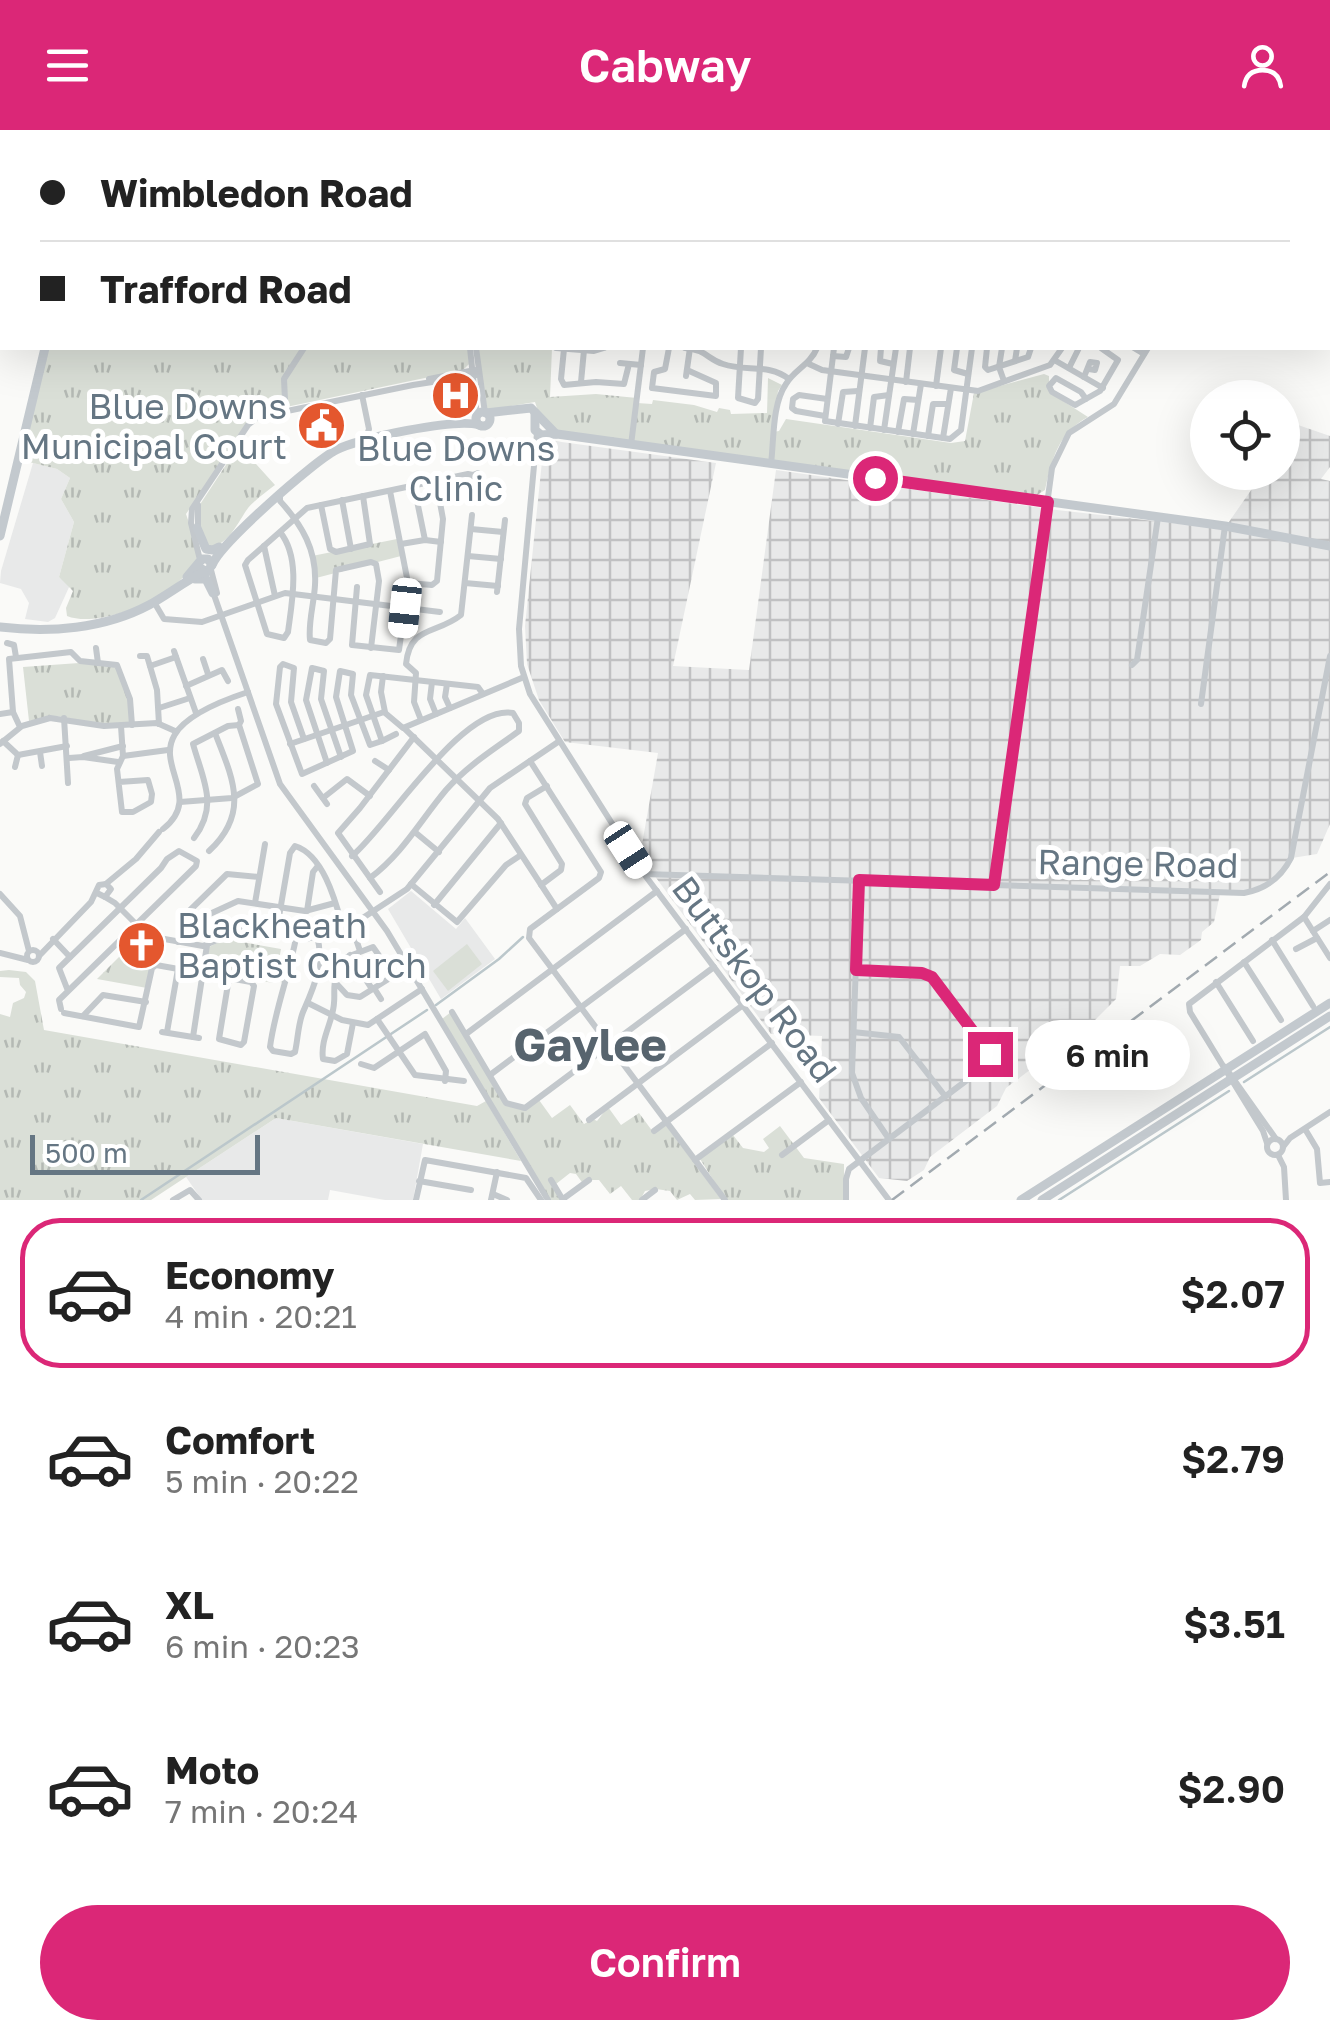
<!DOCTYPE html>
<meta charset="utf-8">
<style>
body{margin:0;font-family:"Golos Text",sans-serif;background:#f6f6f6;color:#222;height:100vh;display:flex;flex-direction:column;font-size:38px;white-space:nowrap}
*{box-sizing:border-box;margin:0}
p{font-size:32px;color:#767676}
.icon{flex:none;width:55px;height:55px;fill:none;stroke:currentColor;stroke-width:2;stroke-linecap:round;stroke-linejoin:round}
.map{position:relative;height:1070px;overflow:hidden}
.drawer{display:flex;flex-direction:column;background:#fff;flex:1}
.drawer>*{flex:none}
.hud{position:absolute;left:0px;top:0px;width:1330px;height:220px;box-shadow:0 10px 40px #0002;display:grid;align-content:center;height:220px;padding:0 40px;background:#fff}
.controls{position:absolute;left:1190px;top:250px;display:grid;gap:20px}
.controls a{display:grid;place-items:center;width:110px;height:110px;border-radius:50%;background:#fff;box-shadow:0 10px 40px #0002;font-size:50px}
.scale{position:absolute;left:30px;bottom:25px;width:230px;box-sizing:border-box;padding-left:10px;border:5px solid #657683;border-top:0;font-size:28px;line-height:35px;white-space:nowrap;color:#657683;-webkit-text-stroke:8px #fff;paint-order:stroke}
.end{position:absolute;width:45px;height:45px;margin:-22px;border:12px solid #db2777;background:#fff;box-shadow:0 0 0 5px #fff}
.from{border-radius:50%}
.bubble{position:absolute;height:70px;border-radius:35px;background:#fff;box-shadow:0 10px 40px #0002;font-size:32px;font-weight:600;line-height:70px;text-align:center}
.car{position:absolute;width:30px;height:60px;margin:-30px -15px;border-radius:12px;box-shadow:0 0 8px 2px #0007;background:linear-gradient(#fff 24%,#345 0 40%,#fff 0 76%,#345 0 86%,#fff 0)}
.hud b{display:flex;align-items:center;gap:35px;height:95px;font-size:38px}
.hud b+b{border-top:2px solid #e0e0e0}
.hud i{width:25px;height:25px;background:#222}
ul{padding:18px 0 0;list-style:none}
li{display:flex;align-items:center;gap:30px;height:150px;margin:0 20px 15px;padding:0 20px;border:5px solid transparent;border-radius:40px}
li div{flex:1}
li b{display:block;font-size:38px}
li em{font-style:normal;font-weight:600}
li.active{border-color:#db2777}
li>.icon{width:90px;height:90px;stroke-width:1.5}
.action{display:flex;gap:20px;margin-top:auto;padding:20px 40px}
.action a{flex:1;height:115px;border-radius:60px;background:#db2777;color:#fff;font-size:40px;font-weight:600;line-height:115px;text-align:center}
header{display:flex;justify-content:space-between;align-items:center;height:130px;padding:0 40px;background:#db2777;color:#fff;font-size:45px;font-weight:600}
.map>svg:first-child{display:block}
.built{fill:#e8e9e9}
.industrial{fill:url(#industrial-grid)}
.grass{fill:url(#grass-tufts)}
.garden{fill:#dadfd7}
.lines{fill:none;stroke-linecap:round;stroke-linejoin:round}
.stream{stroke:#bbc7cb;stroke-width:2.5}
.minor{stroke:#c3c8cc;stroke-width:6}
.major{stroke:#c3c9ce;stroke-width:9}
.rail{stroke:#a2aab0;stroke-width:2.5;stroke-dasharray:15 8;stroke-linecap:butt}
.route{stroke:#db2777;stroke-width:12}
.labels{text-anchor:middle;dominant-baseline:central;stroke-width:10;stroke-linejoin:round;paint-order:stroke}
.poi-label{font-size:35px;fill:#657683;stroke:#fff;text-anchor:end}
.street-label{font-size:35px;fill:#657683;stroke:#fff}
.district-label{font-size:45px;font-weight:bold;fill:#57646e;stroke:#fff}
</style>
<header><svg class="icon" aria-label="menu" viewBox="0 0 24 24"><path d="M4 6h16M4 12h16M4 18h16"/></svg>Cabway<svg class="icon" aria-label="person" viewBox="0 0 24 24"><circle cx="12" cy="8" r="4"/><path d="M4 21q1-7 8-7t8 7"/></svg></header>
<div class="map">
<svg width="1330" height="1070" viewBox="0 0 1330 1070">
<defs>
<pattern id="industrial-grid" width="8" height="8" patternUnits="userSpaceOnUse" patternTransform="scale(2.5)"><rect width="8" height="8" fill="#e8e9e9"/><path d="M0 4h8M4 0v8" fill="none" stroke="#c0c1c2"/></pattern>
<pattern id="grass-tufts" width="24" height="20" patternUnits="userSpaceOnUse" patternTransform="scale(2.5)"><rect width="24" height="20" fill="#dadfd7"/><path d="M3 7l-1-3M5 7V3M7 7l1-3M15 17l-1-3M17 17v-4M19 17l1-3" fill="none" stroke="#b4b9b4"/></pattern>
</defs>
<rect width="100%" height="100%" fill="#fafaf8"/>
<g class="built">
<path d="M33,333L57,339L70,348L61,369L74,392L59,447L70,455L55,488L48,492L25,489L29,473L21,459L0,453L1,441Z"/>
<path d="M411,761L456,799L465,788L495,829L441,869L388,779Z"/>
<path d="M276,988L423,1014L413,1070H385L330,1060L328,1070H202L186,1047Z"/>
</g>
<path class="industrial" d="M1298,295L1330,306V337L1321,349L1330,351V694L1317,724L1292,728L1263,758L1220,764L1214,792L1202,802L1201,810L1180,825L1160,824L1140,836H1120L1116,869L1094,891L1006,958L997,976L930,1027L924,1040L907,1051L879,1048L819,968L822,906L771,904L640,726L658,623L565,612L539,570L527,534L525,496L544,312L547,310L716,333L673,536L749,540L776,340L1057,380L1224,399L1263,343L1282,342L1283,316Z"/>
<g class="grass">
<path d="M48,218H468L469,234L463,240L253,284L186,384C190,397 201,417 196,430C181,464 102,500 67,486L66,478L73,461L59,447L74,392L61,369L70,348L57,339L21,330Z"/>
<path d="M478,218H552L550,267L596,264L637,268V273L652,274L653,270L694,275L717,282L719,278L730,280L731,284L767,283L768,248L782,255L778,261L773,302L779,301L786,289L951,313L965,311L974,263L1044,244L1049,246V262L1088,287C1058,303 1052,329 1045,360L1034,367L559,303L539,284L535,272L487,280Z"/>
<path d="M239,315L275,355C265,363 250,373 244,384C235,398 228,413 210,418L198,392L199,376Z"/>
<path d="M397,409L401,426L316,448L312,426Z"/>
<path d="M79,533L116,536L128,567L130,592L104,595L57,586L29,591L23,537Z"/>
<path d="M243,800L242,812L281,819L276,847L288,850L286,854L275,850L273,853L206,841L209,817Z"/>
<path d="M127,819L151,839L147,858L97,849Z"/>
<path d="M9,840L26,842L35,851L44,900L477,976L486,971L521,1031L276,988L151,1070H0V884L10,887L13,873L24,868L26,862L20,855L19,848L0,847V841Z"/>
<path d="M451,882L505,972L521,979L539,970L552,988L570,975L584,994L593,989L597,991L608,977L621,995L639,983L653,1002L665,994L721,1069L695,1070L690,1064L677,1070L670,1061L656,1059L645,1061L640,1070H632L621,1056L610,1064L599,1050H591L584,1055L576,1044L570,1043L556,1054L562,1070H549L442,889Z"/>
<path d="M780,996L804,1028L844,1034V1070H726L700,1029L733,1005L743,1018L764,1022L769,1018L763,1009Z"/>
</g>
<path class="garden" d="M467,814L482,834L448,861L433,841Z"/>
<g class="lines">
<g class="stream">
<path d="M436,875L499,829L523,807"/>
<path d="M1244,952L1330,897"/>
<path d="M141,1070L427,880"/>
<path d="M1059,1070L1229,961"/>
</g>
<g class="minor">
<path d="M246,0V2"/>
<path d="M361,0V2"/>
<path d="M384,0V2"/>
<path d="M407,0V2"/>
<path d="M431,0V2"/>
<path d="M453,0V2"/>
<path d="M531,0L532,2"/>
<path d="M552,0L553,2"/>
<path d="M573,0V2"/>
<path d="M1138,0L1149,2"/>
<path d="M309,1L339,2"/>
<path d="M124,2L126,0"/>
<path d="M147,2V0"/>
<path d="M269,2H279"/>
<path d="M470,2L471,0"/>
<path d="M486,2L498,0"/>
<path d="M587,2L592,0"/>
<path d="M624,2L634,0"/>
<path d="M973,2L974,0"/>
<path d="M1008,2V0"/>
<path d="M1042,2L1043,0"/>
<path d="M1056,2V0"/>
<path d="M1088,2L1089,0"/>
<path d="M1121,2V0"/>
<path d="M1153,2L1154,0"/>
<path d="M1186,2V0"/>
<path d="M1221,2L1222,0"/>
<path d="M1251,2L1252,0"/>
<path d="M1305,2V0"/>
<path d="M1328,21L1330,10"/>
<path d="M1328,75H1330"/>
<path d="M0,103L2,105"/>
<path d="M0,145L2,144"/>
<path d="M1328,155L1330,156"/>
<path d="M1328,178L1330,179"/>
<path d="M470,218L477,286"/>
<path d="M476,218L485,283"/>
<path d="M556,218L594,221L604,218"/>
<path d="M669,218L665,239L654,242L652,258L716,266V253L687,240"/>
<path d="M685,218C707,220 707,229 723,234C746,242 768,233 789,249"/>
<path d="M741,218L738,268L755,273L758,269L761,218"/>
<path d="M834,218L825,291L950,309L961,300L972,218"/>
<path d="M881,218L880,231L893,234"/>
<path d="M957,218L954,240L968,244"/>
<path d="M987,218L985,237L988,240L1028,227L1031,218"/>
<path d="M1002,218L999,237L1004,251"/>
<path d="M1134,218L1144,224"/>
<path d="M564,219L561,249L564,255L596,252L624,254L629,234"/>
<path d="M833,226L846,227L849,218"/>
<path d="M1015,231L1017,218"/>
<path d="M1056,231L1103,258"/>
<path d="M620,233L641,235"/>
<path d="M809,234L822,240L978,261L1050,235L1062,218"/>
<path d="M1069,238L1079,218"/>
<path d="M686,246L690,218"/>
<path d="M1084,247L1090,232L1097,233L1095,240L1089,239"/>
<path d="M429,249L475,240"/>
<path d="M581,252L584,220"/>
<path d="M906,252L910,218"/>
<path d="M936,256L941,218"/>
<path d="M362,265L369,299L366,308"/>
<path d="M1086,269L1081,262L1056,248L1049,256L1052,262L1075,275L1077,274L1100,261L1118,230L1101,218"/>
<path d="M285,270L284,249L304,218"/>
<path d="M825,286L796,281L792,278L793,269L799,265L827,269"/>
<path d="M838,294L843,262L858,261"/>
<path d="M855,296L865,218"/>
<path d="M870,298L874,267L889,265"/>
<path d="M884,300L896,218"/>
<path d="M898,302L904,269L918,270"/>
<path d="M537,303L519,499L521,536L530,564L644,744L889,1070"/>
<path d="M913,304L921,254"/>
<path d="M928,306L933,274H948"/>
<path d="M943,308L951,258"/>
<path d="M631,315L643,218"/>
<path d="M771,334C774,310 772,274 786,254C795,239 810,235 817,218"/>
<path d="M414,356L425,410"/>
<path d="M280,366V371C302,395 317,420 315,455C314,474 308,492 310,510L326,513L330,509L336,440L371,432L376,434L379,451L371,518"/>
<path d="M342,370L351,419"/>
<path d="M198,375V402"/>
<path d="M321,375L330,419L336,422L370,414L363,366"/>
<path d="M471,399L503,402"/>
<path d="M280,402C301,428 292,471 288,502L284,508L267,504L245,435L248,430L307,378L468,344L473,345L475,352L482,349L478,343L473,345"/>
<path d="M401,414L425,410L441,412"/>
<path d="M264,416L275,466"/>
<path d="M468,426L501,429"/>
<path d="M200,430L191,393L192,379L248,295L258,287L413,255L477,245"/>
<path d="M211,440L217,463"/>
<path d="M408,453L432,455L437,451L443,389L436,351"/>
<path d="M465,453L498,456"/>
<path d="M357,457L352,515L399,520L408,453L390,361"/>
<path d="M213,462L280,654L387,801L548,1070"/>
<path d="M497,462L505,390"/>
<path d="M154,472L164,489L202,492L285,463L440,482"/>
<path d="M7,513L14,515L16,527"/>
<path d="M96,518L98,533"/>
<path d="M174,521L196,583"/>
<path d="M140,526H147L157,560L159,594"/>
<path d="M203,529L208,544"/>
<path d="M1132,535L1137,530L1158,387"/>
<path d="M150,536L176,527"/>
<path d="M383,546L381,562L385,582"/>
<path d="M432,552L430,569L436,584"/>
<path d="M447,554L445,567L450,578"/>
<path d="M186,556L222,540L228,551"/>
<path d="M1201,574L1225,396"/>
<path d="M159,578L190,568"/>
<path d="M0,584L13,582"/>
<path d="M64,588L68,653"/>
<path d="M421,590L414,572L416,543L406,534C410,495 436,505 461,485L472,385"/>
<path d="M20,597L13,582L9,529L71,522L80,531L117,535L130,569L132,595"/>
<path d="M404,598L498,689L557,779"/>
<path d="M304,609L291,572L294,538L283,534L280,537L276,574L302,644L353,621L336,567L340,541L353,544L351,565L370,615L382,611L366,565L370,545L478,557L483,564"/>
<path d="M3,611L18,625L67,616"/>
<path d="M382,611L396,604"/>
<path d="M0,614L22,596L50,588L104,596L157,593L175,601"/>
<path d="M290,614L384,582L403,598L524,547"/>
<path d="M40,622L42,636"/>
<path d="M84,626L123,616"/>
<path d="M123,626L168,620"/>
<path d="M69,628L83,627L118,632"/>
<path d="M375,631L389,640"/>
<path d="M530,631L601,742L599,748L530,799L529,808L725,1070"/>
<path d="M327,633L306,570L312,538L324,541L321,569L341,627"/>
<path d="M15,637L18,625"/>
<path d="M119,652L148,650L152,664L151,672L133,682H122L117,639L123,626L121,596"/>
<path d="M314,656L327,674"/>
<path d="M323,668L347,649L370,666"/>
<path d="M180,672L232,668L258,654L239,595L241,591L238,579"/>
<path d="M163,699C220,654 99,611 248,562"/>
<path d="M416,703L439,722"/>
<path d="M194,708C219,675 203,650 193,614L228,596L239,595"/>
<path d="M209,721C250,683 233,649 215,603"/>
<path d="M352,726C389,695 463,573 513,583L519,593V601C493,620 468,635 446,660C420,691 403,723 370,748"/>
<path d="M644,744L1244,763C1266,759 1281,748 1291,728L1330,526"/>
<path d="M859,750L852,943L861,968L889,1009"/>
<path d="M107,753L136,729L159,702"/>
<path d="M411,754L457,792L506,735L521,725"/>
<path d="M541,755L561,740L562,734L525,674L527,668L547,656"/>
<path d="M995,755L1052,338L1069,303L1114,274L1148,218"/>
<path d="M380,762L338,703L360,678L414,607"/>
<path d="M0,764L20,786L29,821"/>
<path d="M105,767L115,773L136,794"/>
<path d="M255,773L265,714"/>
<path d="M434,775L501,693"/>
<path d="M307,781L313,742L317,737"/>
<path d="M187,783L201,788L238,771L305,781L335,773"/>
<path d="M1304,787L1330,828"/>
<path d="M148,800L159,808L203,816L243,799L307,809L352,795L407,759L490,658L558,612"/>
<path d="M1313,801L1330,790"/>
<path d="M276,804L290,723L295,716C324,725 336,773 343,798"/>
<path d="M296,808C289,845 275,879 270,917L273,921L291,924L295,922C298,909 298,894 303,882C313,859 325,834 317,806"/>
<path d="M53,809L70,827"/>
<path d="M356,809L360,821"/>
<path d="M1272,810L1313,876"/>
<path d="M178,812L184,786L227,744L259,747"/>
<path d="M1296,819L1317,808"/>
<circle cx="33" cy="826" r="6"/>
<path d="M0,823L28,830"/>
<path d="M350,825L372,859"/>
<path d="M39,826L91,772L99,755L106,754L111,759L105,767L97,763"/>
<path d="M1244,832L1281,890"/>
<path d="M335,852L347,865L360,867L390,848L392,844L373,817L347,827C344,837 339,840 336,848C333,854 335,866 334,873C333,892 320,909 323,929L335,931L347,924L353,893"/>
<path d="M1216,852L1253,911"/>
<path d="M374,858L381,869"/>
<path d="M310,874L342,890L368,895L422,859"/>
<path d="M61,879L59,870L196,736L197,731L179,721L167,729L161,738L59,838L68,861"/>
<path d="M452,882L506,973L525,978L714,837"/>
<path d="M64,883L139,897L152,838L156,835L251,852L254,856L244,912L241,915L219,909L229,848"/>
<path d="M83,886L103,865L146,872"/>
<path d="M377,889L415,945L464,951"/>
<path d="M162,902L199,908"/>
<path d="M167,902L178,839"/>
<path d="M853,902L899,907L945,966"/>
<path d="M466,904L657,761"/>
<path d="M193,907L207,815"/>
<path d="M361,934L374,938L425,904L446,941L445,951"/>
<path d="M1225,937L1276,1009"/>
<path d="M490,945L686,799"/>
<path d="M589,990L743,875"/>
<path d="M1305,999L1317,1019L1320,1053L1330,1052"/>
<path d="M654,1001L772,913"/>
<circle cx="1275" cy="1017" r="8"/>
<path d="M1267,1013L1263,1001L1190,882L1189,874L1304,787L1330,754"/>
<path d="M1283,1017L1290,1008L1330,982"/>
<path d="M782,1025L829,990"/>
<path d="M1278,1025L1284,1037L1286,1070"/>
<path d="M695,1030L801,952"/>
<path d="M551,1050L563,1070"/>
<path d="M419,1051L471,1060"/>
<path d="M493,1064L507,1070"/>
<path d="M563,1069L589,1050"/>
<path d="M173,1070L190,1060L199,1070"/>
<path d="M416,1070L425,1030L526,1048L541,1070"/>
<path d="M491,1070L497,1042"/>
<path d="M642,1070L655,1060"/>
<path d="M846,1070V1049L849,1039L983,938L991,927L932,847L922,843L856,840"/>
</g>
<g class="major">
<path d="M97,2L98,0"/>
<circle cx="483" cy="289" r="7"/>
<path d="M486,283L531,278L556,304"/>
<path d="M535,283V300L541,305L557,304L1225,396L1330,416"/>
<path d="M197,398L206,419L213,420L219,417"/>
<path d="M0,406L45,218"/>
<path d="M212,435C221,413 313,332 336,320C358,308 456,288 479,295"/>
<path d="M187,447L202,429H208L212,435L207,442L198,437"/>
<path d="M195,449H206L213,463"/>
<path d="M0,497C49,503 104,499 149,475C167,465 184,452 203,442"/>
<path d="M1021,1070L1330,873"/>
<path d="M1042,1070L1330,886"/>
</g>
<path class="rail" d="M892,1070L1330,742"/>
</g>
<g class="lines">
<path class="route" d="M875,348L1048,372L994,755L859,750L856,840L922,843L932,847L990,924"/>
</g>
<defs>
<symbol id="hospital-disc" viewBox="-11 -11 22 22"><circle r="9.5" fill="#e4572e" stroke="#fff"/><path d="M-5-5h3v3.5h4V-5h3V5h-3V1.5h-4V5h-3Z" fill="#fff"/></symbol>
<symbol id="civic-disc" viewBox="-11 -11 22 22"><circle r="9.5" fill="#e4572e" stroke="#fff"/><path d="M-.6-6.5H3V-4.5H.6V-3L4-1V1h2V6H-6V1h2V-1L-.6-3ZM-1.2 2.5V6h2.4V2.5Z" fill="#fff"/></symbol>
<symbol id="church-disc" viewBox="-11 -11 22 22"><circle r="9.5" fill="#e4572e" stroke="#fff"/><path d="M-1.2-6h2.4v3.5h3.3v2.4h-3.3V6h-2.4V-.1h-3.3v-2.4h3.3Z" fill="#fff"/></symbol>
</defs>
<g fill-rule="evenodd">
<use href="#hospital-disc" x="428" y="238" width="55" height="55"/>
<use href="#civic-disc" x="294" y="268" width="55" height="55"/>
<use href="#church-disc" x="114" y="788" width="55" height="55"/>
</g>
<g class="labels">
<g class="poi-label">
<text x="287" y="276">Blue Downs<tspan x="287" dy="40">Municipal Court</tspan></text>
<text x="456" y="318" text-anchor="middle">Blue Downs<tspan x="456" dy="40">Clinic</tspan></text>
<text x="177" y="795" text-anchor="start">Blackheath<tspan x="177" dy="40">Baptist Church</tspan></text>
</g>
<g class="street-label">
<text transform="translate(1138 733) rotate(1)">Range Road</text>
<text transform="translate(755 849) rotate(53)">Buttskop Road</text>
</g>
<g class="district-label">
<text x="590" y="914">Gaylee</text>
</g>
</g>
</svg>
<div class="controls">
<a><svg class="icon" aria-label="locate" viewBox="0 0 24 24"><circle cx="12" cy="12" r="6"/><path d="M12 2v4M12 18v4M2 12h4M18 12h4"/></svg></a>
</div>
<div class="scale">500 m</div>
<i class="end from" style="left:875px;top:348px"></i>
<i class="end" style="left:990px;top:924px"></i>
<div class="bubble" style="left:1025px;top:890px;width:165px">6 min</div>
<i class="car" style="left:405px;top:478px;rotate:186deg"></i>
<i class="car" style="left:628px;top:720px;rotate:147deg"></i>
<div class="hud">
<b><i class="from"></i>Wimbledon Road</b>
<b><i></i>Trafford Road</b>
</div>
</div>
<section class="drawer">
<ul>
<li class="active"><svg class="icon" aria-label="car" viewBox="0 0 24 24"><path d="M5 17H2v-5l4-1 3-4h7l3 4 3 1v5h-3M9 17h6M6 11h13"/><circle cx="7" cy="17" r="2"/><circle cx="17" cy="17" r="2"/></svg><div><b>Economy</b><p>4 min · 20:21</p></div><em>$2.07</em></li>
<li><svg class="icon" aria-label="car" viewBox="0 0 24 24"><path d="M5 17H2v-5l4-1 3-4h7l3 4 3 1v5h-3M9 17h6M6 11h13"/><circle cx="7" cy="17" r="2"/><circle cx="17" cy="17" r="2"/></svg><div><b>Comfort</b><p>5 min · 20:22</p></div><em>$2.79</em></li>
<li><svg class="icon" aria-label="car" viewBox="0 0 24 24"><path d="M5 17H2v-5l4-1 3-4h7l3 4 3 1v5h-3M9 17h6M6 11h13"/><circle cx="7" cy="17" r="2"/><circle cx="17" cy="17" r="2"/></svg><div><b>XL</b><p>6 min · 20:23</p></div><em>$3.51</em></li>
<li><svg class="icon" aria-label="car" viewBox="0 0 24 24"><path d="M5 17H2v-5l4-1 3-4h7l3 4 3 1v5h-3M9 17h6M6 11h13"/><circle cx="7" cy="17" r="2"/><circle cx="17" cy="17" r="2"/></svg><div><b>Moto</b><p>7 min · 20:24</p></div><em>$2.90</em></li>
</ul>
<div class="action"><a>Confirm</a></div>
</section>
